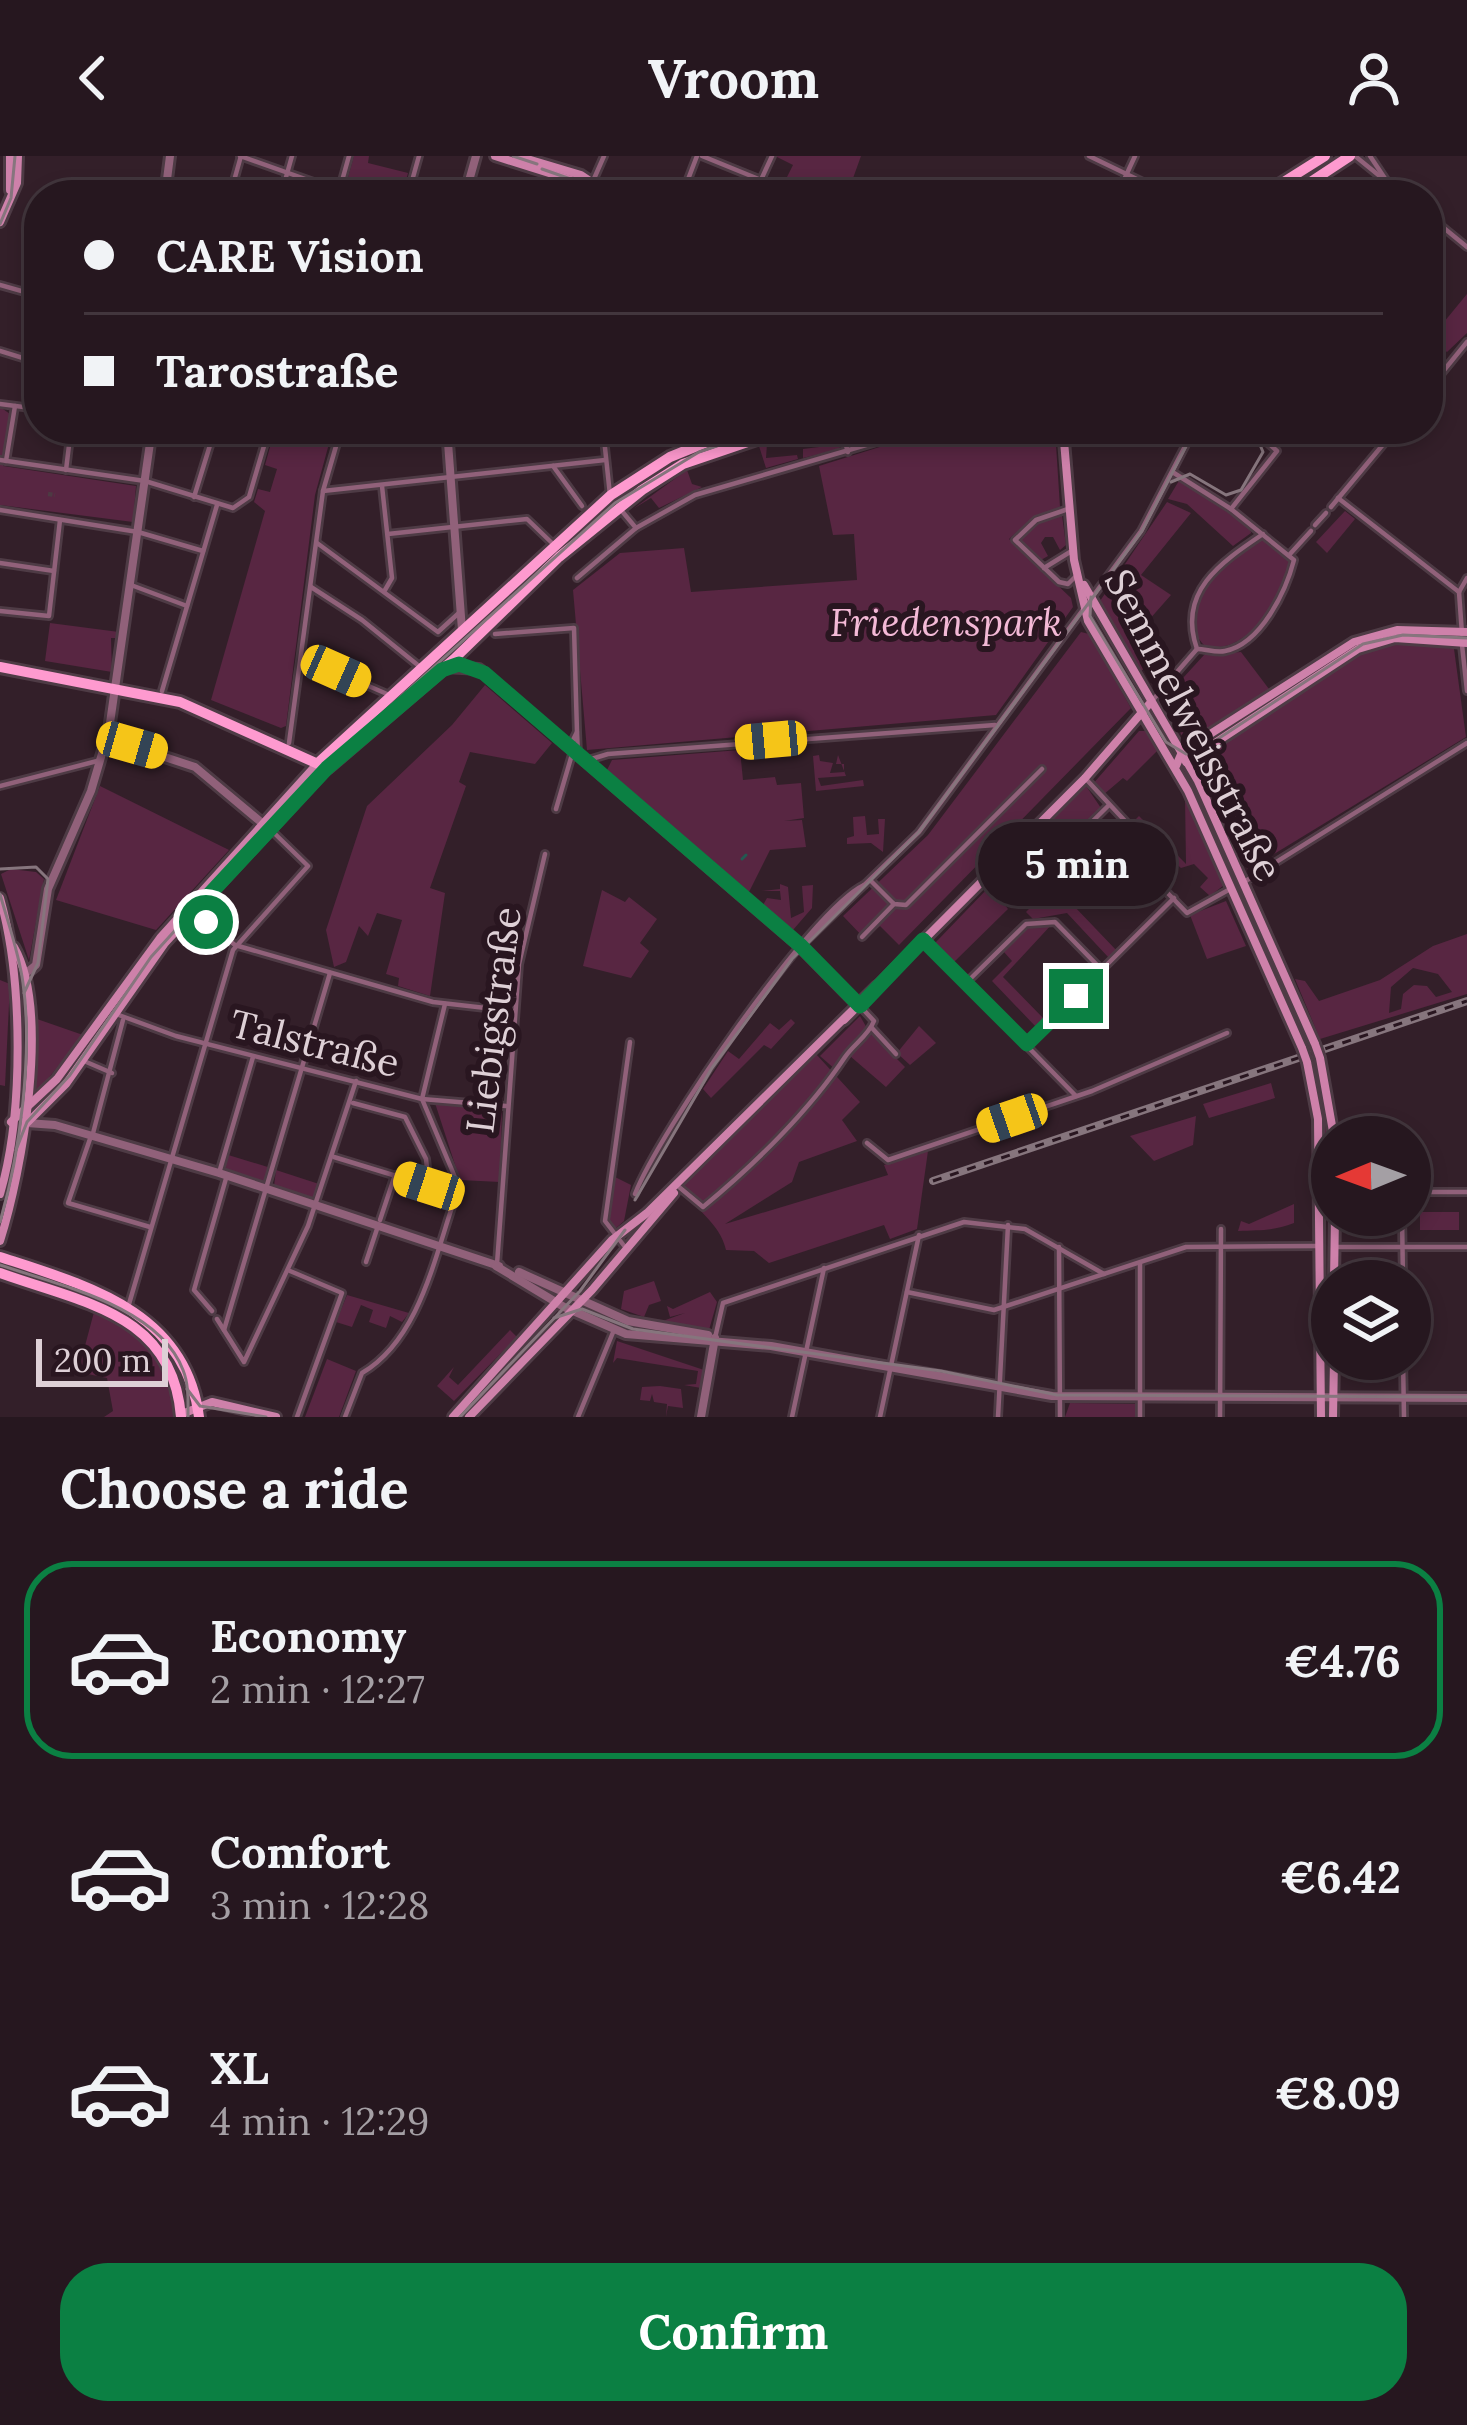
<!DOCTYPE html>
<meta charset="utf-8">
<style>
body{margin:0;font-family:Lora,serif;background:#32242c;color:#f1f3f6;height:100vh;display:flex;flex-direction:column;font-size:45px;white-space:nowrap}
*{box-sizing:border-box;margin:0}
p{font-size:39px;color:#a49fa4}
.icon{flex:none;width:66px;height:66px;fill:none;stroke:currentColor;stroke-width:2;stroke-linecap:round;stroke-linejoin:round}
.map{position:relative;height:1261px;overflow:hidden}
.side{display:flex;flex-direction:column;background:#26171f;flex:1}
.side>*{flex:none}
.guide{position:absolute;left:24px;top:24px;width:1419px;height:264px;border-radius:48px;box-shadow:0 6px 18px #0003,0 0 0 3px #42363d;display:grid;align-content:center;height:264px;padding:0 60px;background:#26171f}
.needle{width:78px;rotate:269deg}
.controls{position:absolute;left:1311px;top:960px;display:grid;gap:24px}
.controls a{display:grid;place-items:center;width:120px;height:120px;border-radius:50%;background:#26171f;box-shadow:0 6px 18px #0003,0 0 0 3px #42363d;font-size:60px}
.scale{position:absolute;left:36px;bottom:30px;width:132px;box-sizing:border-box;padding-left:12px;border:6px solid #ded0d6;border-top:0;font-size:33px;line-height:42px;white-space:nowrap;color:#ded0d6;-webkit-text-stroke:9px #291620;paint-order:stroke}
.end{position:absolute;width:54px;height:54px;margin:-27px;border:15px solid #0b8043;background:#fff;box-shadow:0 0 0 6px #fff}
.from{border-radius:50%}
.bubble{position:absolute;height:84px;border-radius:42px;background:#26171f;box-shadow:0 6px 18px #0003,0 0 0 3px #42363d;font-size:39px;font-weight:700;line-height:84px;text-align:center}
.car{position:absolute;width:36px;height:72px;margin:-36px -18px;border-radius:15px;box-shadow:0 0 9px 3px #0007;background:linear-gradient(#f5c518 24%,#345 0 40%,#f5c518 0 76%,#345 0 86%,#f5c518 0)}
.guide b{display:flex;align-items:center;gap:42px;height:114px;font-size:45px}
.guide b+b{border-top:3px solid #42363d}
.guide i{width:30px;height:30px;background:#f1f3f6}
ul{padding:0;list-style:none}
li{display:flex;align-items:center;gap:36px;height:198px;margin:0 24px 18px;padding:0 36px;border:6px solid transparent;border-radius:48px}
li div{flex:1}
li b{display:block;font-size:45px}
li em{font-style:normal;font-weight:700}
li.on{border-color:#0b8043}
li>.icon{width:108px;height:108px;stroke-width:1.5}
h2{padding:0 60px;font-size:54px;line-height:144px}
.button{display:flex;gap:24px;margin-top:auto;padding:24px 60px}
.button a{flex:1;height:138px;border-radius:48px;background:#0b8043;color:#fff;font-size:48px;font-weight:700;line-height:138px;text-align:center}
header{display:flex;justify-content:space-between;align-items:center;height:156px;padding:0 60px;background:#26171f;font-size:54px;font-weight:700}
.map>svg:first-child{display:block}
.green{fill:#582642;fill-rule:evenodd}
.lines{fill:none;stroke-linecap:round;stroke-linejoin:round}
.stream{stroke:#235951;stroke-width:3}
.minor-tunnel{stroke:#4d3a43;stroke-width:4.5;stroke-dasharray:4.5 2;stroke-linecap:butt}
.minor-casing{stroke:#4e3b45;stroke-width:10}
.tertiary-casing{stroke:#4e3b45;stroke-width:14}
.secondary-casing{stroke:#4e3b45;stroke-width:14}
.primary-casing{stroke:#4e3b45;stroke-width:16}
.minor{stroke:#91617a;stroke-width:4.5}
.tertiary{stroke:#91617a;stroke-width:8}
.secondary{stroke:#ce81aa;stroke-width:8}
.primary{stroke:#fe9acf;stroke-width:10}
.tram{stroke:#86757d;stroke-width:3}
.rail-casing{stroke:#86757d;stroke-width:8}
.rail{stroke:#291620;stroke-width:3;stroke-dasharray:9;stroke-linecap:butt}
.secondary-bridge-casing{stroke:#4e3b45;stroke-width:14;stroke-linecap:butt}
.secondary-bridge{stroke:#ce81aa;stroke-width:8}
.route{stroke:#0b8043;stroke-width:15}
.labels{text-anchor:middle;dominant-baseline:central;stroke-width:12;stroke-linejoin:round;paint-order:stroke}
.park-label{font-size:39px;font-style:italic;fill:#f3b9d6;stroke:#291620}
.street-label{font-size:39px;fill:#ded0d6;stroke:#291620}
</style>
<header><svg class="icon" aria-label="back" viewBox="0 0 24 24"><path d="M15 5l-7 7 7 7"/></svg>Vroom<svg class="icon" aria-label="person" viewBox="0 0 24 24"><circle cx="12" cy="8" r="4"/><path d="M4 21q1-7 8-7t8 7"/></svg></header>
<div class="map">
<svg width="1467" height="1261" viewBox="0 0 1467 1261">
<rect width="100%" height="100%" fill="#331f29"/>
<g class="green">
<path d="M354,0H369L368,7L408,17L402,39H343Z"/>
<path d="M775,0H861L847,39H813L785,25L793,9Z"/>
<path d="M1467,138V177L1447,196L1430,183Z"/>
<path d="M0,251L10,258L3,310L136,330L133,366L0,349Z"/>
<path d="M275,273H333L315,339L286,570L281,572L211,544L265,355L254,346L258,333L270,336L277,313L265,309Z"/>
<path d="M813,273H836L840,293L803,302V293L835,289L837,278L827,273L767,288L766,302L797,299L798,303L766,312L758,287Z"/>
<path d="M937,273H1055L1060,351L1031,363L1009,383L1071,442L1073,451L996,559L587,594L573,434L620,397L684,392L691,436L857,424L854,378L833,379L819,310Z"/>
<path d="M687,314L692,328L702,331L659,352L651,342L633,353Z"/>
<path d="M1180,323L1250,372L1251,377L1233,390L1187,348L1168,343Z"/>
<path d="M1167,346L1191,357L1141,419L1171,439L1148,465L1135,454L1128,463L1139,473L1133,481L1154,499L1140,517L1100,445Z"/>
<path d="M1345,355L1355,363L1327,397L1316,386Z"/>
<path d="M1062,359L1066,389L1060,394L1053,381H1045L1041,387L1048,400L1041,404L1019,383L1034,369Z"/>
<path d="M1264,383L1289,401C1291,437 1245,502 1205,490C1166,452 1231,399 1264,383Z"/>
<path d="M50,467L119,476L118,482H111L112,516L45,505Z"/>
<path d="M1081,476L1089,478L1131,552L899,789L880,770L865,783L843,760L928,679Z"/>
<path d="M1397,484L1454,493L1466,581L1248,714L1194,609L1359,494Z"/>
<path d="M1241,496L1272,537L1185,585L1162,545L1204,499Z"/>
<path d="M485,529L552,587L535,608L470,596L459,626L466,630L430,732L445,737L430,840L398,830L399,822L386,818L402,764L377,757L368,780L359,770L346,806L334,811L326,774L367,650L452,569Z"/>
<path d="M1139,575H1147L1158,594L1127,625L1123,622L1103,639L1092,629Z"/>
<path d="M740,594L743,624L775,621L777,629L801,627L804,662L784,665L802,664L806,691L770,694L749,736L607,614L612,604Z"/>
<path d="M819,599L820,605L833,607L830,617L844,616V608H836L838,599L846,620L818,622L821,630L863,624L864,630L816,635L813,600Z"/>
<path d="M1190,614L1238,720L1232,722L1182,618Z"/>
<path d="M100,630L229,694L156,774L56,744Z"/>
<path d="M1086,630L1101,652L1069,684L1058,674L1014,719L1022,729L1010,740L993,719Z"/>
<path d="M1185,641L1224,729L1210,740L1200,731L1208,722L1194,708L1181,712L1131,668L1139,660L1186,708Z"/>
<path d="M865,660L867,679L879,678L878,663H885L883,696L871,687L847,688V682L854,680L853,661Z"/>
<path d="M1118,662L1141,681L1073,749L1117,795L1109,802L1067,757L1033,763L1026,756Z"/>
<path d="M11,713L36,716L44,723L29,804L1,718Z"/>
<path d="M780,728L788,731L791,762L804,756L802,730L813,729L812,752L793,774L763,749L767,742L781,744L780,735H761L780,733Z"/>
<path d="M990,730L1008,753L954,806L935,787Z"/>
<path d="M602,734L625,746L629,741L657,763L640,787L649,795L631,822L583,810Z"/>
<path d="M1246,737L1296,850L1288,853L1238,740Z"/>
<path d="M1226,745L1246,790L1207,803L1190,759Z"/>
<path d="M1053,767L1003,821L1045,864L1037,872L992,825L1012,805L1004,796L1030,769Z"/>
<path d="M1467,778V838L1320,883L1295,823L1305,825L1319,845L1380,824L1433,790ZM1413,812L1438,818L1452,836L1436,841L1427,830L1414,829L1403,838L1401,853L1389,857L1391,831Z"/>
<path d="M0,824L10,828L5,930L0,929Z"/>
<path d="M493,859L505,860L499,944L475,942L476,930H487Z"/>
<path d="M860,860L868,874L836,914L820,900Z"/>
<path d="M37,863L83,879L39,934L33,932Z"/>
<path d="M791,863L795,867L771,893L764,889L711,942L703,933L728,895L739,903L770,867L779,874Z"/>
<path d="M919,870L936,887L910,909L897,897Z"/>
<path d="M872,878L905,911L886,931L850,900Z"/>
<path d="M816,898L860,946L842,964L857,985L799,1006L792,1026L725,1068L888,1019L884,1009L928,995L917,1073L890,1083L884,1069L769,1107L754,1095L726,1094C720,1066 693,1054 683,1030Z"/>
<path d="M1271,927L1275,942L1209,962L1203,948Z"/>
<path d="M435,947L502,954L500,1026L460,1024Z"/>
<path d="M1196,960L1193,989L1154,1005L1130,980Z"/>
<path d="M1331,960L1332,1026H1323L1320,964Z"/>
<path d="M225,998L271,1012L266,1032L219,1017Z"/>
<path d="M276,1014L319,1028L314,1042L274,1030Z"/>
<path d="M615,1021L631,1029L624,1065L616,1072L609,1065Z"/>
<path d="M1294,1048V1067C1274,1075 1260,1074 1238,1075L1241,1065L1249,1068Z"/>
<rect x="1420" y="1056" width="39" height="18"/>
<path d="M654,1125L661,1145L649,1149L644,1161L621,1153L624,1135Z"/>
<path d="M710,1136L717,1146L709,1174L660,1166L685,1157L670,1161L667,1150L673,1153Z"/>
<path d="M347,1139L409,1157L402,1166L390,1160L386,1172L369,1166L373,1154L361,1149L352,1171L336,1166Z"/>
<path d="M94,1156C138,1174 182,1208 175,1261H104L113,1255L107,1222L78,1216Z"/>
<path d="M510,1174L517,1181L454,1245L437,1230L454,1211L449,1221L458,1229Z"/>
<path d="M617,1185L704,1214L701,1232L684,1229L696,1228L698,1215L617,1202L613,1207Z"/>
<path d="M327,1203L356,1215L339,1261H305Z"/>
<path d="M660,1230L681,1233L683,1252L668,1250L666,1261L667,1248L654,1246L652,1238L650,1245L640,1244L642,1231Z"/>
<path d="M1070,1247L1138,1248L1137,1261H1065Z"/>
</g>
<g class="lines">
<path class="stream" d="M742,703L746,699"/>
<path class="minor-tunnel" d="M48,338L55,339"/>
<defs>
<g id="minor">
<path d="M240,0L339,35"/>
<path d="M702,0L761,24"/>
<path d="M1089,0L1170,39"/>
<path d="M1355,0L1403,39"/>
<path d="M1370,0L1386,24"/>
<path d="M593,25L604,0"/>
<path d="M230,39L241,0"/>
<path d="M281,39L292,0"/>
<path d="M338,39L349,0"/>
<path d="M408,39L419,0"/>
<path d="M682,39L697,0"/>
<path d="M754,39L772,0"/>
<path d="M1117,39L1135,0"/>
<path d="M1428,59L1467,91"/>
<path d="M38,94L39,95"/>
<path d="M0,129L39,140"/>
<path d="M0,195L39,207"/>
<path d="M1428,234L1467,186"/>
<path d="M1428,237L1436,244"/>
<path d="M0,248L39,253"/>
<path d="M116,273L151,283"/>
<path d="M603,273L610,339"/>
<path d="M658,273H670"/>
<path d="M841,273L848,296"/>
<path d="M0,304L145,325L233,352L249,341L269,273"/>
<path d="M6,305L15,250"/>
<path d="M553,310L582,350"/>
<path d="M66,314L71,273"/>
<path d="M1174,317L1231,353L1294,404C1286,435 1261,488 1225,495C1216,497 1206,493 1197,493"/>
<path d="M382,330L392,422L385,434"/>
<path d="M323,335L605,304"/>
<path d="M194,341L215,273"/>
<path d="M1338,342L1459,436"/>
<path d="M1331,351L1396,273"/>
<path d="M1068,353L1036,364L1015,384L1059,426L1068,428L1076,420"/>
<path d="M1231,353L1277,295L1252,273"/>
<path d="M0,354L138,376L203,395"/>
<path d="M621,354L636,372"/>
<path d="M1315,369L1326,357"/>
<path d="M388,378L527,363L552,387"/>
<path d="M317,387L438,476L460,456"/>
<path d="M1290,398L1311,375"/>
<path d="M0,407L54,415"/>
<path d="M1044,412L1070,396"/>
<path d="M577,422L636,372L695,339L921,273"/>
<path d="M131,429L187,450"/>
<path d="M311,431L362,464L419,510"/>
<path d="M1459,436L1462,478"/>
<path d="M1459,436L1467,422"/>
<path d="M0,455L49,460L60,364"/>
<path d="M495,478L574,472L577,576"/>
<path d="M1462,489L1467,535"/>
<path d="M1197,493C1177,436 1220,407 1263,378"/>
<path d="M304,502L387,538"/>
<path d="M162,535L217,349"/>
<path d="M1151,546L1197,493"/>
<path d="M289,587L323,335L341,273"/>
<path d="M569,592L577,576L578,599"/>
<path d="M585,605L608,598L995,569"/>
<path d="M1085,622L1126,666L1125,693L1187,757L1232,732"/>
<path d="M0,630L101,604"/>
<path d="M556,653L573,595"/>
<path d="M989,723L1014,743L1109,649"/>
<path d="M870,724L894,748L906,749L1042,613"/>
<path d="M1244,726L1467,587"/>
<path d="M192,755L235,789L433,846L513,855"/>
<path d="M862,781L894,748"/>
<path d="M925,786L1076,940"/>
<path d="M801,790L919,676L1141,375L1194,273"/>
<path d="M966,827L1026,768L1055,766L1101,813"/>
<path d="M116,858L176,880L422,943L506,950"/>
<path d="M872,872L896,898"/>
<path d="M1027,888L1174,742"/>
<path d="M84,905L112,917"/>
<path d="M91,980L68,1047L150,1071"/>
<path d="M92,981L123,864"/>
<path d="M867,987L888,1004L1092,935L1227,877"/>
<path d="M334,1001L429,1030L426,1003L405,961L353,947"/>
<path d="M219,1017L253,901"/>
<path d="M679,1031L703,1051C754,1009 809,955 845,901C854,888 868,880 874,865L860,850"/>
<path d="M1410,1036H1467"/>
<path d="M635,1038C658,978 811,754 864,729"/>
<path d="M1402,1059L1403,1125"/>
<path d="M380,1064L395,1019"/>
<path d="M625,1091L605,1065L630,886"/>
<path d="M1059,1091L1060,1261"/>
<path d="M1335,1091H1467"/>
<path d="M366,1106L378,1070"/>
<path d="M497,1108L519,808L545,698"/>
<path d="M290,1115L342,1137L297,1261"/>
<path d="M907,1136L994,1154L1186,1091L1319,1090"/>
<path d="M129,1148L233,794L308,710L271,674"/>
<path d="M212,1155L194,1134L227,1019"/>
<path d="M217,1163L244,1206L308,1070L356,925"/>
<path d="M224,1174L330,817"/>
<path d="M715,1182L723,1147L964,1066L1025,1073L1104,1118"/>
<path d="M1403,1203L1404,1261"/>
<path d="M345,1261L362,1217C420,1183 435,1099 456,1039L457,1026L422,943L445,848"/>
<path d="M578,1261L614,1174"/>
<path d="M792,1261L824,1112"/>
<path d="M880,1261L919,1079"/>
<path d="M998,1261L1008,1069"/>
<path d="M1140,1261V1107"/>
<path d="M1220,1261L1221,1073"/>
</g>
<g id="tertiary">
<path d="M165,39L170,0"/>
<path d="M465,39L476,0"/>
<path d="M447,273L462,474"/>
<path d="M446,511L479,513L800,790L856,847"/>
<path d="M107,582L195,611L268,672"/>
<path d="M25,818L36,809L48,733L91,635L109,574L152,273"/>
<path d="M27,967L55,969L219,1017L499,1110"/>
<path d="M496,1110L564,1151L626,1178L771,1190L1052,1240L1467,1242"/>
<path d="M519,1116L628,1165L708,1179"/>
<path d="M701,1261L715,1182"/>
</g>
<g id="secondary">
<path d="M10,0V34"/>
<path d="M495,0L619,39"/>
<path d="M517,0L581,19L599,31"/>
<path d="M0,66L17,27L18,0"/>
<path d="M1063,273L1074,404L1088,465L1188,635L1302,892"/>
<path d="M1084,429L1198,625L1315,888"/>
<path d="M1186,606L1358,493L1395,482L1467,487"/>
<path d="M1176,610L1182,596L1354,486L1397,474L1467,476"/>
<path d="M0,742C23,823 24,957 0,1038"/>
<path d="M844,864L1085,622L1151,546"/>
<path d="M1320,902L1334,981"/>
<path d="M1307,906L1318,963L1321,1261"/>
<path d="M11,966L57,923L160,782L317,608"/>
<path d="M27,967L66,928L165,787L327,612"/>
<path d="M0,1085C22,1016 51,855 14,791"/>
<path d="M1334,1125L1335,1059"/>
<path d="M182,1258L212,1246L276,1261"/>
<path d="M453,1261L612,1084L647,1057L877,830"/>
<path d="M469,1261L592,1134L674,1037"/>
<path d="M1333,1261L1334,1203"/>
</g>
<g id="primary">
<path d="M1263,39L1325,0"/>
<path d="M1291,39L1350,0"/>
<path d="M0,511L180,546L327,612L454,503L559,401L642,334L683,308L786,273"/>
<path d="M318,607L611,339L670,301L739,273"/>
<path d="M0,1101C89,1130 186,1156 199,1261"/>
<path d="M0,1117C83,1147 173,1157 181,1261"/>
</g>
</defs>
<use href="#minor" class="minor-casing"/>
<use href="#tertiary" class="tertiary-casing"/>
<use href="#secondary" class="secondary-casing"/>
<use href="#primary" class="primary-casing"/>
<use href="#minor" class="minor"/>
<use href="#tertiary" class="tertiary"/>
<use href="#secondary" class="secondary"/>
<use href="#primary" class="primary"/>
<g class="tram">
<path d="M513,0L537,8"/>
<path d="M542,13L616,39"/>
<path d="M0,68L11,42L15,0"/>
<path d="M1171,326L1190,318L1226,339L1241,334L1263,296L1258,284L1240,273"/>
<path d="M1091,441L1090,460L1166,586L1186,598L1204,592L1363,488L1403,479L1467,482"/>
<path d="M0,713L36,711L48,723L38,807L24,837"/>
<path d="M0,738C8,767 19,797 23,827C33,898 20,998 0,1066"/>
<path d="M16,994L27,966L70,919L151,801L319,615L615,347L699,296L767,273"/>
<path d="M635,1044L712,912L792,803L919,676L1142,375L1195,273"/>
<path d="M0,1109C58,1129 159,1150 183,1214C189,1229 188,1245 188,1261"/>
<path d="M554,1162L582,1153L633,1173L941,1215L1057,1239L1467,1241"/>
<path d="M187,1233L200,1250L266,1261"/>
<path d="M460,1261L580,1135L625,1074"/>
</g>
<defs>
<path id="rail" d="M933,1025L1467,845"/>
</defs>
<use href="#rail" class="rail-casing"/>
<use href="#rail" class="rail"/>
<defs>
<g id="secondary-bridge">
<path d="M1315,888L1320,902"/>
<path d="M1302,892L1307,906"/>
</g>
</defs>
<use href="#secondary-bridge" class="secondary-bridge-casing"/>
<use href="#secondary-bridge" class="secondary-bridge"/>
</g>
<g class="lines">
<path class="route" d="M206,766L193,756L327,612L442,514L459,508L484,517L801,790L860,850L923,784L1027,888L1076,840"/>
</g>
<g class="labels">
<g class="park-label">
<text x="946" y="466">Friedenspark</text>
</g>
<g class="street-label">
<text transform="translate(1194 569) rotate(63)">Semmelweisstraße</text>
<text transform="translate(493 864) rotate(-83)">Liebigstraße</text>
<text transform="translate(315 887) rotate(14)">Talstraße</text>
</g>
</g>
</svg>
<div class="controls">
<a><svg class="needle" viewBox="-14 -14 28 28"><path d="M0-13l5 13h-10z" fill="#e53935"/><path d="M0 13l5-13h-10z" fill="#a49fa4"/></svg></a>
<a><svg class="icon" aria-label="layers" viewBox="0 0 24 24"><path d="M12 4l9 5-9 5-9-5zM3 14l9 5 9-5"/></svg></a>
</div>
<div class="scale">200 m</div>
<i class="end from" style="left:206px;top:766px"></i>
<i class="end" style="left:1076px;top:840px"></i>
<div class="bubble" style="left:978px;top:666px;width:198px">5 min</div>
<i class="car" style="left:336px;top:515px;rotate:114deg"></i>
<i class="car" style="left:771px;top:584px;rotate:265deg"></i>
<i class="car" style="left:132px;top:589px;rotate:106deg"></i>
<i class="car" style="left:1012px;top:962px;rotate:251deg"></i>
<i class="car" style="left:429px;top:1030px;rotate:288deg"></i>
<div class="guide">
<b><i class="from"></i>CARE Vision</b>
<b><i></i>Tarostraße</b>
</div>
</div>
<section class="side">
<h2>Choose a ride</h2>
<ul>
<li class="on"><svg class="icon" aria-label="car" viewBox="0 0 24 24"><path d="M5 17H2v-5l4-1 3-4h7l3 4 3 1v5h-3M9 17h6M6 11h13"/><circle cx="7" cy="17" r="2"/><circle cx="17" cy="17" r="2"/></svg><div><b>Economy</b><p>2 min · 12:27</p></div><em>€4.76</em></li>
<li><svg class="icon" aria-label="car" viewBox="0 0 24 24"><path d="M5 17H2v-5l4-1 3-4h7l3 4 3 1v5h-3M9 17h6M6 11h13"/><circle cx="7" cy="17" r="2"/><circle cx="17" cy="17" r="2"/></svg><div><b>Comfort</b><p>3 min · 12:28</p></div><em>€6.42</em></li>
<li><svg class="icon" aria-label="car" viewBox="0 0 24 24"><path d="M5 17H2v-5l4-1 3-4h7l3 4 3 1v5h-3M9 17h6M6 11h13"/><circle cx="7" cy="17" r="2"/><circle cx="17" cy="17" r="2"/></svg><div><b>XL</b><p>4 min · 12:29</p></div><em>€8.09</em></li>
</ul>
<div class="button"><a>Confirm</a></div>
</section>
